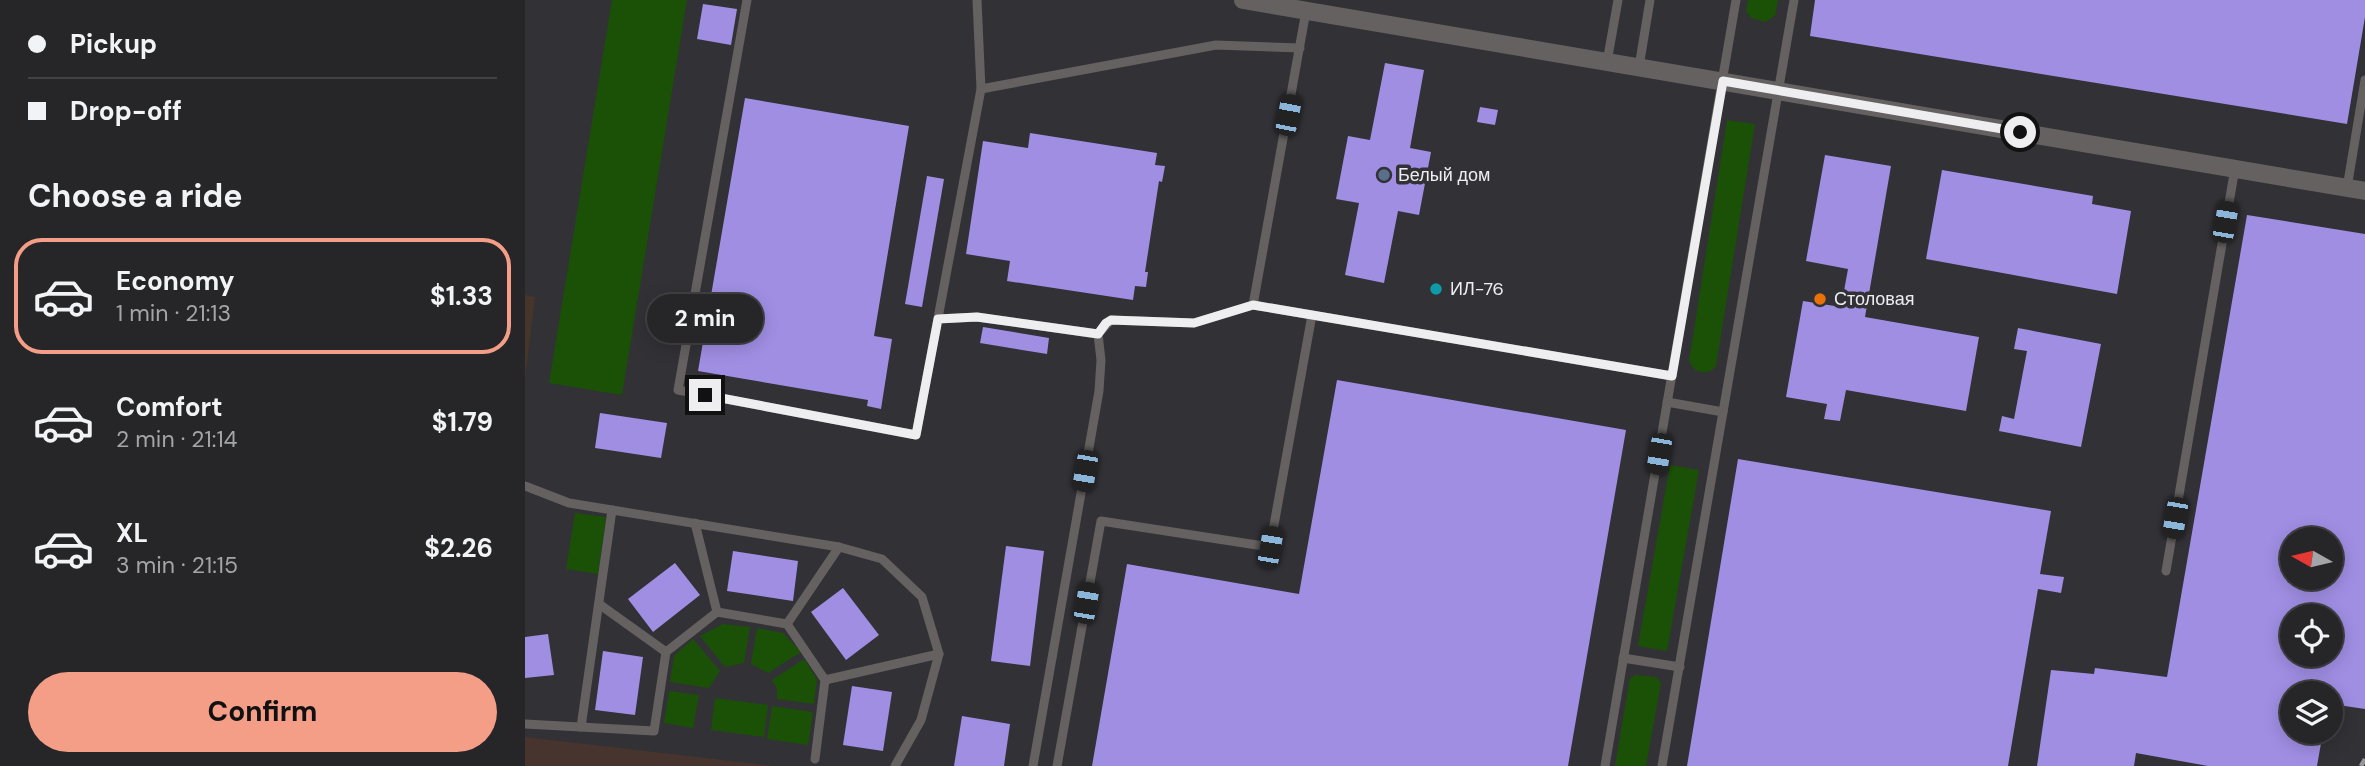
<!DOCTYPE html>
<meta charset="utf-8">
<style>
body{margin:0;font-family:"DM Sans",sans-serif;background:#2e2d30;color:#f1f3f6;height:100vh;display:flex;flex-direction:column;font-size:26px;white-space:nowrap}
*{box-sizing:border-box;margin:0}
p{font-size:23px;color:#a4a5a8}
.icon{flex:none;width:38px;height:38px;fill:none;stroke:currentColor;stroke-width:2;stroke-linecap:round;stroke-linejoin:round}
.map{position:relative;flex:1;overflow:hidden}
.side{display:flex;flex-direction:column;background:#262528;width:525px}
.side>*{flex:none}
.banner{display:grid;align-content:center;height:154px;padding:0 28px;background:#262528}
.needle{width:46px;rotate:278deg}
.controls{position:absolute;left:1755px;top:527px;display:grid;gap:14px}
.controls a{display:grid;place-items:center;width:63px;height:63px;border-radius:50%;background:#262528;box-shadow:0 4px 18px #0003,0 0 0 2px #424245;font-size:35px}
.end{position:absolute;width:32px;height:32px;margin:-16px;border:9px solid #eeeef1;background:#111;box-shadow:0 0 0 4px #111}
.from{border-radius:50%}
.bubble{position:absolute;height:49px;border-radius:24px;background:#262528;box-shadow:0 4px 18px #0003,0 0 0 2px #424245;font-size:23px;font-weight:700;line-height:49px;text-align:center}
.car{position:absolute;width:21px;height:42px;margin:-21px -10px;border-radius:9px;box-shadow:0 0 5px 2px #0007;background:linear-gradient(#222 24%,#8ab4d8 0 40%,#222 0 76%,#8ab4d8 0 86%,#222 0)}
.banner b{display:flex;align-items:center;gap:24px;height:66px;font-size:26px}
.banner b+b{border-top:2px solid #424245}
.banner i{width:18px;height:18px;background:#f1f3f6}
ul{padding:0;list-style:none}
li{display:flex;align-items:center;gap:21px;height:116px;margin:0 14px 10px;padding:0 14px;border:4px solid transparent;border-radius:28px}
li div{flex:1}
li b{display:block;font-size:26px}
li em{font-style:normal;font-weight:700}
li.selected{border-color:#f49e87}
li>.icon{width:63px;height:63px;stroke-width:1.5}
h2{padding:0 28px;font-size:32px;line-height:84px}
.button{display:flex;gap:14px;margin-top:auto;padding:14px 28px}
.button a{flex:1;height:80px;border-radius:42px;background:#f49e87;color:#111;font-size:28px;font-weight:700;line-height:80px;text-align:center}
main{display:flex;flex:1;min-height:0}
.map>svg:first-child{display:block}
.commercial{fill:#46362a}
.education{fill:#48342f}
.green{fill:#1a5107}
.building{fill:#a08ee3;fill-rule:evenodd}
.lines{fill:none;stroke-linecap:round;stroke-linejoin:round}
.lane{stroke:#656161;stroke-width:9}
.street{stroke:#656161;stroke-width:18}
.rail{stroke:#98989c;stroke-width:4.5;stroke-dasharray:9 9;stroke-linecap:butt}
.route{stroke:#eeeef1;stroke-width:9}
.service-dot{fill:#5c6f8a;stroke:#323136;stroke-width:2.5}
.culture-dot{fill:#0f9aa8;stroke:#323136;stroke-width:2.5}
.food-dot{fill:#e8710a;stroke:#323136;stroke-width:2.5}
.labels{text-anchor:middle;dominant-baseline:central;stroke-width:7;stroke-linejoin:round;paint-order:stroke}
.poi-label{font-size:18px;fill:#eeeef1;stroke:#323136;text-anchor:start}
</style>
<main>
<section class="side">
<div class="banner">
<b><i class="from"></i>Pickup</b>
<b><i></i>Drop-off</b>
</div>
<h2>Choose a ride</h2>
<ul>
<li class="selected"><svg class="icon" aria-label="car" viewBox="0 0 24 24"><path d="M5 17H2v-5l4-1 3-4h7l3 4 3 1v5h-3M9 17h6M6 11h13"/><circle cx="7" cy="17" r="2"/><circle cx="17" cy="17" r="2"/></svg><div><b>Economy</b><p>1 min · 21:13</p></div><em>$1.33</em></li>
<li><svg class="icon" aria-label="car" viewBox="0 0 24 24"><path d="M5 17H2v-5l4-1 3-4h7l3 4 3 1v5h-3M9 17h6M6 11h13"/><circle cx="7" cy="17" r="2"/><circle cx="17" cy="17" r="2"/></svg><div><b>Comfort</b><p>2 min · 21:14</p></div><em>$1.79</em></li>
<li><svg class="icon" aria-label="car" viewBox="0 0 24 24"><path d="M5 17H2v-5l4-1 3-4h7l3 4 3 1v5h-3M9 17h6M6 11h13"/><circle cx="7" cy="17" r="2"/><circle cx="17" cy="17" r="2"/></svg><div><b>XL</b><p>3 min · 21:15</p></div><em>$2.26</em></li>
</ul>
<div class="button"><a>Confirm</a></div>
</section>
<div class="map">
<svg width="1840" height="766" viewBox="0 0 1840 766">
<rect width="100%" height="100%" fill="#323136"/>
<path class="commercial" d="M0,295L10,297L0,378Z"/>
<path class="education" d="M0,737L241,765L247,766H0Z"/>
<g class="green">
<path d="M87,0H162L97,395L24,383Z"/>
<path d="M1223,0H1253L1250,16L1240,22L1226,18L1221,11Z"/>
<path d="M1202,120L1230,124L1191,366C1182,377 1169,373 1164,361Z"/>
<path d="M1145,465L1174,470L1142,651L1113,646Z"/>
<path d="M50,513L81,517L73,574L41,569Z"/>
<path d="M198,624L225,627L219,663L200,667L175,636Z"/>
<path d="M232,628L258,633L276,652L243,673L226,664Z"/>
<path d="M168,639L195,671L184,688L145,682L149,656Z"/>
<path d="M279,659L292,679L289,704L252,699V689L247,680Z"/>
<path d="M1111,675L1131,677L1136,683L1121,766H1090L1105,678Z"/>
<path d="M144,691L174,695L168,728L139,723Z"/>
<path d="M190,698L243,705L239,737L186,730Z"/>
<path d="M247,706L288,712L283,745L242,739Z"/>
</g>
<g class="building">
<path d="M1290,0H1840V17L1822,124L1285,36Z"/>
<path d="M178,4L212,9L206,45L172,39Z"/>
<path d="M860,63L899,70L885,148L906,152L894,215L873,211L859,283L820,275L834,203L811,199L823,136L845,140Z"/>
<path d="M220,98L384,126L349,336L367,339L356,409L342,406L343,400L173,371Z"/>
<path d="M955,107L973,110L970,125L952,122Z"/>
<path d="M505,133L632,153L630,165L640,166L637,182L634,181L620,272H623L621,287L610,286L608,300L482,281L485,261L441,254L458,141L503,148Z"/>
<path d="M1300,155L1366,166L1340,317L1454,337L1441,411L1321,390L1315,421L1299,419L1302,404L1261,397L1278,301L1316,307L1323,269L1281,261Z"/>
<path d="M1417,170L1568,196L1567,204L1606,211L1592,294L1401,259Z"/>
<path d="M402,176L419,179L397,307L380,304Z"/>
<path d="M1722,215L1840,234V709L1806,704V693H1768V732H1798L1792,766H1683L1611,753L1609,766H1512L1526,670L1569,674L1570,668L1642,677ZM1768,539H1806V578H1768ZM1768,616H1806V654H1768Z"/>
<path d="M458,327L524,338L522,354L455,343Z"/>
<path d="M1493,328L1576,344L1556,447L1474,431L1477,416L1489,419L1502,351L1489,349Z"/>
<path d="M812,380L1101,430L1043,766H567L602,564L774,594Z"/>
<path d="M75,413L142,423L136,458L70,448Z"/>
<path d="M1213,459L1526,511L1515,574L1539,577L1536,593L1513,589L1483,766H1162Z"/>
<path d="M481,546L519,551L505,666L466,661Z"/>
<path d="M208,551L273,561L268,601L202,591Z"/>
<path d="M150,563L175,595L128,632L103,599Z"/>
<path d="M318,588L354,635L321,660L286,612Z"/>
<path d="M23,634L29,675L0,678V637Z"/>
<path d="M78,651L118,657L110,715L70,710Z"/>
<path d="M327,686L367,692L358,751L318,745Z"/>
<path d="M437,716L485,724L479,766H429Z"/>
</g>
<g class="lines">
<g class="lane">
<path d="M222,0L153,390L391,435L456,89L452,0"/>
<path d="M1082,62L1093,0"/>
<path d="M1114,67L1125,0"/>
<path d="M456,89L691,45L775,48"/>
<path d="M1822,188L1840,80"/>
<path d="M728,305L781,11"/>
<path d="M413,319L452,317L573,334"/>
<path d="M1142,402L1198,412"/>
<path d="M0,486L44,503L314,547L357,559L397,597L414,654L396,720L370,766"/>
<path d="M170,523L192,612"/>
<path d="M1641,571L1710,168"/>
<path d="M74,604L141,652"/>
<path d="M262,624L314,547"/>
<path d="M1098,658L1155,667"/>
<path d="M300,680L414,654"/>
<path d="M0,724L129,731L141,652L192,612L262,624L300,680L290,759"/>
<path d="M56,727L87,510"/>
<path d="M508,766L574,391L576,360L573,334L586,320L669,323L728,305L1147,376"/>
<path d="M532,766L576,521L745,547L787,315"/>
<path d="M1080,766L1211,0"/>
<path d="M1137,766L1269,0"/>
</g>
<path class="street" d="M718,0L1840,191"/>
<path class="rail" d="M1836,766L1840,759"/>
</g>
<g class="lines">
<path class="route" d="M180,395L391,435L413,319L452,317L573,334L581,323L586,320L669,323L728,305L1147,376L1198,81L1495,132"/>
</g>
<circle class="service-dot" cx="859" cy="175" r="7"/>
<circle class="culture-dot" cx="911" cy="289" r="7"/>
<circle class="food-dot" cx="1295" cy="299" r="7"/>
<g class="labels">
<g class="poi-label">
<text x="873" y="175">Белый дом</text>
<text x="925" y="289">ИЛ-76</text>
<text x="1309" y="299">Столовая</text>
</g>
</g>
</svg>
<div class="controls">
<a><svg class="needle" viewBox="-14 -14 28 28"><path d="M0-13l5 13h-10z" fill="#e53935"/><path d="M0 13l5-13h-10z" fill="#a4a5a8"/></svg></a>
<a><svg class="icon" aria-label="locate" viewBox="0 0 24 24"><circle cx="12" cy="12" r="6"/><path d="M12 2v4M12 18v4M2 12h4M18 12h4"/></svg></a>
<a><svg class="icon" aria-label="layers" viewBox="0 0 24 24"><path d="M12 4l9 5-9 5-9-5zM3 14l9 5 9-5"/></svg></a>
</div>
<i class="end from" style="left:1495px;top:132px"></i>
<i class="end" style="left:180px;top:395px"></i>
<div class="bubble" style="left:122px;top:294px;width:116px">2 min</div>
<i class="car" style="left:763px;top:115px;rotate:11deg"></i>
<i class="car" style="left:1700px;top:222px;rotate:10deg"></i>
<i class="car" style="left:1134px;top:454px;rotate:190deg"></i>
<i class="car" style="left:560px;top:471px;rotate:190deg"></i>
<i class="car" style="left:1650px;top:518px;rotate:190deg"></i>
<i class="car" style="left:745px;top:547px;rotate:10deg"></i>
<i class="car" style="left:561px;top:603px;rotate:10deg"></i>
</div>
</main>
